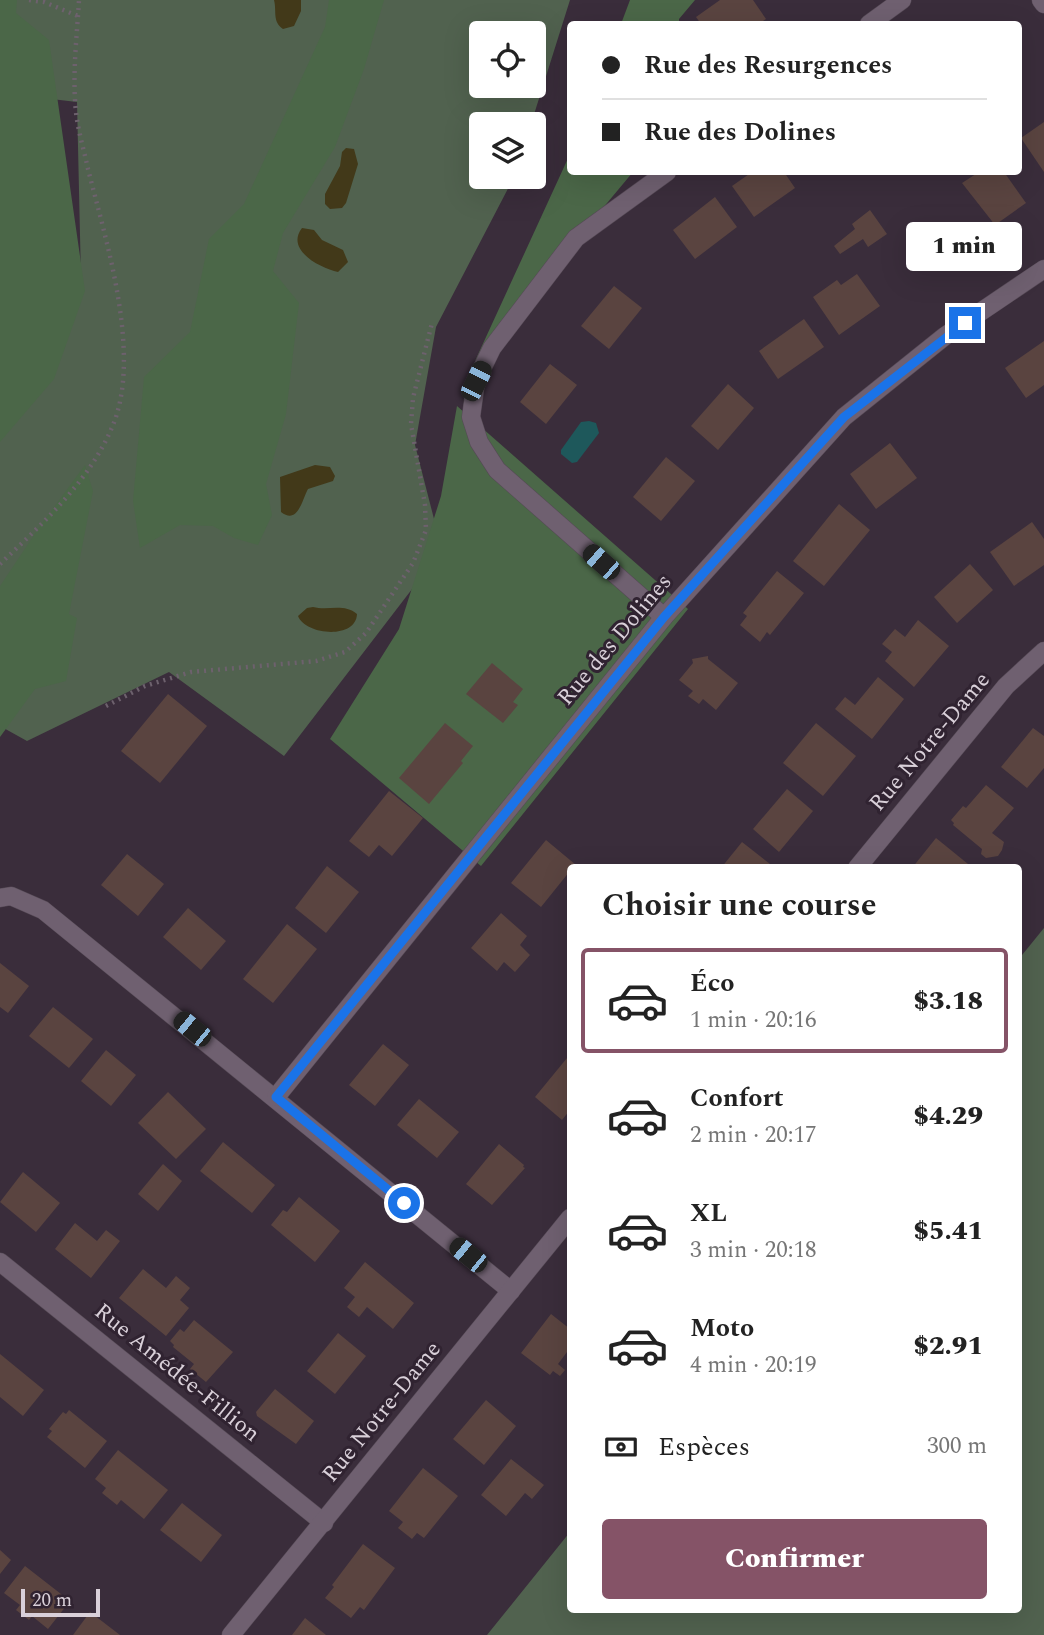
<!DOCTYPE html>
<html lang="fr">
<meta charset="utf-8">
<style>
body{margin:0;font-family:Spectral,serif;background:#f2f2f2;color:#222;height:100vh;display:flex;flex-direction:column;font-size:26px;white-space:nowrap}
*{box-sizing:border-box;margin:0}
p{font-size:23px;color:#767676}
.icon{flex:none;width:38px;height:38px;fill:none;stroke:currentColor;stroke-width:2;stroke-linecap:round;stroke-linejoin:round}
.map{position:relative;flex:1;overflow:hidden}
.details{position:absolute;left:567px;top:864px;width:455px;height:749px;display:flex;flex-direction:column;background:#fff;border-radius:7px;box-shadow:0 7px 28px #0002}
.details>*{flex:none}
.banner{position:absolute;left:567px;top:21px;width:455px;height:154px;border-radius:7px;box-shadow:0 7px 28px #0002;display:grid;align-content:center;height:154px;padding:0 35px;background:#fff}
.fabs{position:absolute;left:469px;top:21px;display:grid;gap:14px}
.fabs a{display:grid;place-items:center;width:77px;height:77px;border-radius:7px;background:#fff;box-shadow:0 7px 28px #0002;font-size:35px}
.scale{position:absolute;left:21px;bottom:18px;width:79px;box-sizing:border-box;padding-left:7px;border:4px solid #d9d0d9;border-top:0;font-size:19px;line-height:24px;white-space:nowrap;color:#d9d0d9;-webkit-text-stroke:5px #302331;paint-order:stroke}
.end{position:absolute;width:32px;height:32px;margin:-16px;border:9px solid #1a73e8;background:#fff;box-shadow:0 0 0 4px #fff}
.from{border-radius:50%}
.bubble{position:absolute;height:49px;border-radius:7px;background:#fff;box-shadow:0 7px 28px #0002;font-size:23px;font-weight:800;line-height:49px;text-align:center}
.car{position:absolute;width:21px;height:42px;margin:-21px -10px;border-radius:9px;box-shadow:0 0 5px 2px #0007;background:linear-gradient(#222 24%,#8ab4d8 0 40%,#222 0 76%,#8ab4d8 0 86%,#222 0)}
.banner b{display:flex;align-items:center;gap:24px;height:66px;font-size:26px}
.banner b+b{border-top:2px solid #e0e0e0}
.banner i{width:18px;height:18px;background:#222}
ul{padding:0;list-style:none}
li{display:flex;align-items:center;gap:21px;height:105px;margin:0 14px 10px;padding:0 21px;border:4px solid transparent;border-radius:7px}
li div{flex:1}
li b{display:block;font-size:26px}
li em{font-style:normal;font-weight:800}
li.on{border-color:#855367}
li>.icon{width:63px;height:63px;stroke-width:1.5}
h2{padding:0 35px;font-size:32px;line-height:84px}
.pay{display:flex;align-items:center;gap:18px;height:77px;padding:0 35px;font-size:26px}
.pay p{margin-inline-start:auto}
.cta{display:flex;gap:14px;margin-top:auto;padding:14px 35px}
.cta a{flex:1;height:80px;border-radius:7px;background:#855367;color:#fff;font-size:28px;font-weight:800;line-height:80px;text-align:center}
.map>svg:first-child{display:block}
.green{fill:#51624f;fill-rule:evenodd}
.forest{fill:#4b6748}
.sand{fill:#423919}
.water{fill:#1e585b}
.building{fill:#5a4440}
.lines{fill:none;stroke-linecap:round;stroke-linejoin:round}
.street-casing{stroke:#554955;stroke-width:19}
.secondary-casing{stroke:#554955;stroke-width:19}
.path{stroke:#6d616d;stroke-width:4.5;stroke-dasharray:2 5;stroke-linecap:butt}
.street{stroke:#6f6070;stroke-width:18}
.secondary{stroke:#6f6070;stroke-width:18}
.route{stroke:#1a73e8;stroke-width:9}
.labels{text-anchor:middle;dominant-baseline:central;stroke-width:6;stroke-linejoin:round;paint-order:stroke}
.street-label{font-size:23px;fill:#d9d0d9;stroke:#302331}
</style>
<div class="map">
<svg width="1044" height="1635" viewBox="0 0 1044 1635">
<rect width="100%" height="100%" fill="#3a2d3b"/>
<g class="green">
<path d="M0,0H570L531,124H481V177H514L436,327L415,445L442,550L284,756L169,672L27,741L0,726V162L81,279L77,102L0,93ZM481,33H534V86H481Z"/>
<path d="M1044,928V1635H487L570,1532V1610H1018V960Z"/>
</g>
<g class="forest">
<path d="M0,0H17L16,13L49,40L85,291L54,379L0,442Z"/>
<path d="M329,0H384L364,69L335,147L283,233L273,271L299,303L286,414L266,484L272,515L258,545L234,538L213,526L180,525L140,548L133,501L144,377L190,332L209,239L244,204L325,27Z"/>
<path d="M630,0H695L679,19V24H621Z"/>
<path d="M570,154V172H633L475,361Z"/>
<path d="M457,406L688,609L481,866L330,739L399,629L441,496Z"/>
<path d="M85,465L93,491L69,614L77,618L66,681L35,689L0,737V586L40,526Z"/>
</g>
<g class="sand">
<path d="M274,0H301V11L294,26L283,29C272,21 277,12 274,0Z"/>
<path d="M346,148L354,149L358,164L346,203L342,208L330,209L325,204V194L340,166L342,152Z"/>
<path d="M302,228L314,230L322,240L343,250L348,262L338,272C320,268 285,250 302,228Z"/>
<path d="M315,465L330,467L335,476L333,481L308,489C302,500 298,525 281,512L280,477Z"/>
<path d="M313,607C328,611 344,603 357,614C356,640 305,635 298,616L307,608Z"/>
</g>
<path class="water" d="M589,421L596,423L599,433L577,462L572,463L561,454V450L581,422Z"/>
<g class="building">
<path d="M720,0H753L766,19L759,24H701L696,17Z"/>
<path d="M1044,122V172L1021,138Z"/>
<path d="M752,172H784L795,188L754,217L732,186Z"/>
<path d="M979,172H1004L1026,203L995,225L962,183Z"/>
<path d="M715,197L737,227L695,259L673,230Z"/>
<path d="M870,210L887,234L868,247L863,239L840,254L834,246L855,229L852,224Z"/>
<path d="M857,274L880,306L839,335L813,297L837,280L841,285Z"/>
<path d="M614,286L642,308L609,349L581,326Z"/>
<path d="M804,319L824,347L778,379L759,351Z"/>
<path d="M1044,341V385L1026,398L1005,368Z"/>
<path d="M550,364L577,385L546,424L520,402Z"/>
<path d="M728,384L754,408L718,450L691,426Z"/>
<path d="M890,443L917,478L876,509L850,474Z"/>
<path d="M666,457L695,481L661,521L633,497Z"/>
<path d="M839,504L870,530L824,586L793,561Z"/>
<path d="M1032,522L1044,539V565L1014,586L990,552Z"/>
<path d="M970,564L993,590L957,623L934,597Z"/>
<path d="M777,571L804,593L770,635L767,632L760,642L740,625L747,616L743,613Z"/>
<path d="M918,620L949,646L914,687L885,661L892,652L882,644L895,629L905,637Z"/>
<path d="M708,656V659L738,683L716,710L703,699L699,704L688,696L693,691L679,680L693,663L692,659Z"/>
<path d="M492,663L523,689L513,702L518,705L503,723L466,694Z"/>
<path d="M878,677L904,699L872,739L835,709L845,697L855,705Z"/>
<path d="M168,694L207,726L160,783L121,751Z"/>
<path d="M445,723L473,746L461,761L463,763L429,804L399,778Z"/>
<path d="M816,723L856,756L823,796L783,763Z"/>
<path d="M1033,728L1044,736V768L1027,788L1001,767Z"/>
<path d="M986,785L1014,808L992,833L1004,842L1002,850L998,856L986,858L981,854L982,849L953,825L954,823L951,820L963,806L966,808Z"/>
<path d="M787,789L813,811L779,852L753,829Z"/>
<path d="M389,791L423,818L392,856L379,845L369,857L349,841Z"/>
<path d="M936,838L968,864L965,868H912Z"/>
<path d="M546,840L576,865L570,868V871L541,907L511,883Z"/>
<path d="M742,842L770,864L766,868H721Z"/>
<path d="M127,854L164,884L138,916L101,885Z"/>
<path d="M327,866L359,892L326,933L295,908Z"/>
<path d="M188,908L226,941L201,970L163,937Z"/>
<path d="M501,913L527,936L520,945L530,955L515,972L504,962L497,971L471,948Z"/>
<path d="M287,924L317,949L273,1003L243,979Z"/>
<path d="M0,963L29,986L8,1013L0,1007Z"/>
<path d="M53,1007L93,1039L69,1068L29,1036Z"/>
<path d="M383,1044L409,1065L375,1106L349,1085Z"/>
<path d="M106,1050L136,1075L111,1106L81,1081Z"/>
<path d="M567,1058L570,1061V1110L562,1120L535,1097Z"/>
<path d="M168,1092L206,1129L176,1159L138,1123Z"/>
<path d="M419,1099L459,1132L437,1158L397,1125Z"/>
<path d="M223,1142L275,1185L252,1213L200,1171Z"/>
<path d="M499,1144L524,1165L523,1167L525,1168L492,1205L466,1184Z"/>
<path d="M163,1164L182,1181L158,1211L138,1194Z"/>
<path d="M23,1172L60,1203L36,1232L0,1202Z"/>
<path d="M299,1197L340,1231L315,1262L271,1225L283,1210L287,1212Z"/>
<path d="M75,1223L97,1241L106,1230L120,1241L91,1278L55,1249Z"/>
<path d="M365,1262L414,1303L393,1329L367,1307L359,1317L347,1307L355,1297L344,1288Z"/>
<path d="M143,1269L166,1288L176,1276L190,1288L180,1300L189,1308L166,1336L119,1298Z"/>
<path d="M551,1314L570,1329V1348L558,1364L565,1370L560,1376L553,1371L550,1375L521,1353Z"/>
<path d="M194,1320L233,1352L206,1382L190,1369L194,1364L173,1347L174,1345L170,1341L180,1329L184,1332Z"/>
<path d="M338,1333L366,1356L335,1394L307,1371Z"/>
<path d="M0,1354L44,1390L23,1416L0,1397Z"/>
<path d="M275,1389L314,1421L296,1444L257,1416L256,1412Z"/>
<path d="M486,1400L516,1426L484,1465L453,1439Z"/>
<path d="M69,1410L107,1441L85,1468L47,1437L52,1431L49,1429L63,1412L66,1414Z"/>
<path d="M118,1450L168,1490L144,1519L121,1500L117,1505L102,1493L106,1488L95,1479Z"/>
<path d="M511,1459L544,1485L532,1499L525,1493L506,1516L481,1495Z"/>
<path d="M423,1468L458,1496L424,1538L417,1533L412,1539L398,1528L403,1522L389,1511Z"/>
<path d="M182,1503L222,1535L201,1562L160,1530Z"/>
<path d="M363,1544L395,1568L364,1610L360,1607L351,1618L325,1598L334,1587L332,1585Z"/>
<path d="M0,1550L11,1560L0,1574Z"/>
<path d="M25,1566L70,1601L48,1629L32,1616L29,1620L16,1610L20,1605L4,1593Z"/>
<path d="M90,1612L120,1635H73Z"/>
<path d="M305,1618L326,1635H292Z"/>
</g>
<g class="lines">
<defs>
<g id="street">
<path d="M1041,0L1044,4"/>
<path d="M869,24L902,0"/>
<path d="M664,617L497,470L479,442L471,417L476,381L492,348L576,238L667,172"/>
<path d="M0,898L11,896L43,910L511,1291"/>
<path d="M276,1097L664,617L844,417L945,336L1044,269"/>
<path d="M0,1262L324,1523"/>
</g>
<g id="secondary">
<path d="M857,868L1006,686L1044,651"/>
<path d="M231,1635L570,1218"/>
</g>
</defs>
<use href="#street" class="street-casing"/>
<use href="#secondary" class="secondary-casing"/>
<g class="path">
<path d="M29,0L44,2L78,16"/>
<path d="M0,564C43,523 90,481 113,425C142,354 106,241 88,169C84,150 78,131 76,112C72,75 77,36 79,0"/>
<path d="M106,706L145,686L191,672L316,661L345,652L366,633L413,563L426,530L425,505L411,424L413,398L432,323"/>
</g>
<use href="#street" class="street"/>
<use href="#secondary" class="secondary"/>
</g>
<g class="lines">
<path class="route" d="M404,1203L276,1097L664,617L844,417L965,323"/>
</g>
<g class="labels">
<g class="street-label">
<text transform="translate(615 640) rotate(-50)">Rue des Dolines</text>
<text transform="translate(930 742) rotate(-50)">Rue Notre-Dame</text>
<text transform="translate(177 1373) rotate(39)">Rue Amédée-Fillion</text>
<text transform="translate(382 1412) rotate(-51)">Rue Notre-Dame</text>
</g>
</g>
</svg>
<div class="fabs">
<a><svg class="icon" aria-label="locate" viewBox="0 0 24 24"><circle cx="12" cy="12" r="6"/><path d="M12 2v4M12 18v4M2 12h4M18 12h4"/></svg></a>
<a><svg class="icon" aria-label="layers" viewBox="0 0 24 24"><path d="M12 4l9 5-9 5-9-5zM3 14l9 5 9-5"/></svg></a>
</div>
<div class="scale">20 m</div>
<i class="end from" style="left:404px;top:1203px"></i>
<i class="end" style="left:965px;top:323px"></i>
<div class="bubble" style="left:906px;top:222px;width:116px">1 min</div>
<i class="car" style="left:476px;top:381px;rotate:26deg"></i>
<i class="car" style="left:601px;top:562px;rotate:311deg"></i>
<i class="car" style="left:192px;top:1029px;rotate:309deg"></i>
<i class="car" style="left:468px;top:1255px;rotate:309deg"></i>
<div class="banner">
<b><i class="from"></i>Rue des Resurgences</b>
<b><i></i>Rue des Dolines</b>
</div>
<section class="details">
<h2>Choisir une course</h2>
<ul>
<li class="on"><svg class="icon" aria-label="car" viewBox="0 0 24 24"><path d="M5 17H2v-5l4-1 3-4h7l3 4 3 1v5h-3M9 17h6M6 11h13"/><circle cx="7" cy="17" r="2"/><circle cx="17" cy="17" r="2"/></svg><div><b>Éco</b><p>1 min · 20:16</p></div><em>$3.18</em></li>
<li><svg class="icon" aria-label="car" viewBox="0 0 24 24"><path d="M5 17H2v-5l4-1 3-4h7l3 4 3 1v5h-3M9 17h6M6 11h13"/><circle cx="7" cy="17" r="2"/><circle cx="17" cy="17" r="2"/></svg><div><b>Confort</b><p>2 min · 20:17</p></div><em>$4.29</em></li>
<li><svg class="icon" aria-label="car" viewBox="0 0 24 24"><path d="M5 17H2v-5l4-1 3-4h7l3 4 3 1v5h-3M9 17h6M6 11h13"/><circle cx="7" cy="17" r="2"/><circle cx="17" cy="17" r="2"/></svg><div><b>XL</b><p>3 min · 20:18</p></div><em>$5.41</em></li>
<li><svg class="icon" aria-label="car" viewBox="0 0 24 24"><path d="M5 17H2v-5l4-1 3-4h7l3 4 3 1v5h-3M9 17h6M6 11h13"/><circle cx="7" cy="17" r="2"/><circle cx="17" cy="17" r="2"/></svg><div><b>Moto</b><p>4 min · 20:19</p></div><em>$2.91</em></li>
</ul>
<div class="pay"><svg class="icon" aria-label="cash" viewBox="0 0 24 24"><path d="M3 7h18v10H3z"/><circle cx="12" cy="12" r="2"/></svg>Espèces<p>300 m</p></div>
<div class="cta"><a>Confirmer</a></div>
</section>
</div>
